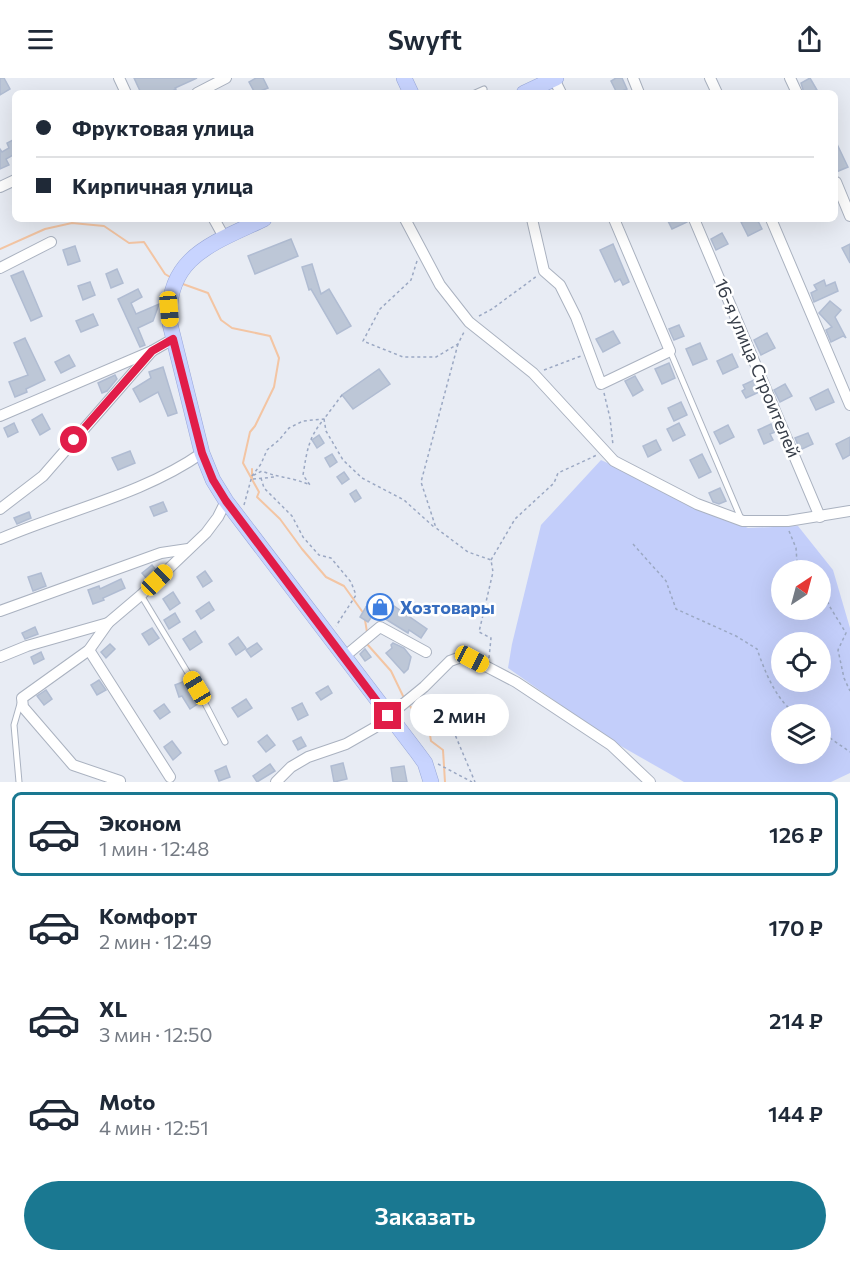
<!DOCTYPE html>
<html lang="ru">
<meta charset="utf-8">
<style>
body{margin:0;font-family:Commissioner,sans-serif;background:#f2f2f3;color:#1f2937;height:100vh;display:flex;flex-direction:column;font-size:22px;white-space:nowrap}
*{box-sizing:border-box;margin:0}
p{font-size:20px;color:#747a83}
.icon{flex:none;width:33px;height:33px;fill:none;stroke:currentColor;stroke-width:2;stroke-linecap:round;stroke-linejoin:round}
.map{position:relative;height:704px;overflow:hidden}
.drawer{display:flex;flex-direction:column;background:#fff;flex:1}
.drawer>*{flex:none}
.guide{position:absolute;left:12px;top:12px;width:826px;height:132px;border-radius:9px;box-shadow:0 6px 24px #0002;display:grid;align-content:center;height:132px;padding:0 24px;background:#fff}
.needle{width:39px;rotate:36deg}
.controls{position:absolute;left:771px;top:482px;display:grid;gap:12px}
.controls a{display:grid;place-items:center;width:60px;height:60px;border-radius:50%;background:#fff;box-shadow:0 6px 24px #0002;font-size:30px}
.end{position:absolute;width:27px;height:27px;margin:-14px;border:8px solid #e11d48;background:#fff;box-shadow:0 0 0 3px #fff}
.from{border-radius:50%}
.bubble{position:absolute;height:42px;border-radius:21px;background:#fff;box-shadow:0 6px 24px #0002;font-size:20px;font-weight:600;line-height:42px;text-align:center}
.car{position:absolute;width:18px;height:36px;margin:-18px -9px;border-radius:8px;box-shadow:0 0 4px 2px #0007;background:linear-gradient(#f5c518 24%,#345 0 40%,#f5c518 0 76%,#345 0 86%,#f5c518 0)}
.guide b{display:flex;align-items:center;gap:21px;height:57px;font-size:22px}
.guide b+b{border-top:2px solid #e0e1e3}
.guide i{width:15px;height:15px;background:#1f2937}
ul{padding:10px 0 0;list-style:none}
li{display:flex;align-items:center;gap:18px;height:84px;margin:0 12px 9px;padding:0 12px;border:3px solid transparent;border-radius:9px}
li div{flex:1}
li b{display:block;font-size:22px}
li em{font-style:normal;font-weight:600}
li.selected{border-color:#1a7891}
li>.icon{width:54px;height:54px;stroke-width:1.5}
.cta{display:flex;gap:12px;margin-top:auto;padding:12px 24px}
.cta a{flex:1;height:69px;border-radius:36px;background:#1a7891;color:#fff;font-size:24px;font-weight:600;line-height:69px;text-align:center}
header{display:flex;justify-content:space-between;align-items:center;height:78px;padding:0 24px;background:#fff;font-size:27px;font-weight:600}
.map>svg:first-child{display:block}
.sand{fill:#c3cefa;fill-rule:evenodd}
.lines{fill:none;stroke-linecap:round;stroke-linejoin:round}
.stream{stroke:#f3c5a3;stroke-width:2}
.building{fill:#bdc7d7;stroke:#b0bcd2;stroke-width:1.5}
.lane-casing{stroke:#aab2c0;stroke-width:7}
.street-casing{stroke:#aab2c0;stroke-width:12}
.secondary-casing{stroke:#99a8d9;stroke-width:16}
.path{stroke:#9ba8c3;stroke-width:1.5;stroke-dasharray:3 3;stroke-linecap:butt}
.lane{stroke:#fff;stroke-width:5}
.street{stroke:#fff;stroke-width:10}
.secondary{stroke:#c8d4ff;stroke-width:15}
.route{stroke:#e11d48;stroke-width:8}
.labels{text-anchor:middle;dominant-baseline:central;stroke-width:5;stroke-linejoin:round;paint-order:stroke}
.street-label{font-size:18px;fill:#363d48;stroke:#fff}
.shop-label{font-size:18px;font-weight:bold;fill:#366cbe;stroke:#fff;text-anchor:start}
</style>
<header><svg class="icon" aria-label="menu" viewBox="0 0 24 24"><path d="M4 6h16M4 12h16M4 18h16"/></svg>Swyft<svg class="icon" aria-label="share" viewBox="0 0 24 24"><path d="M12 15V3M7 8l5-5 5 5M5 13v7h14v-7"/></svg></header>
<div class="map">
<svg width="850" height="704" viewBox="0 0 850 704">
<rect width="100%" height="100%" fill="#e8ecf4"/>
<path class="sand" d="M601,382L748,450L798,448L833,492L850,550V695L831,704H684L612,663L508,590L512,566L541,447ZM782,492H820V531H782ZM782,564H820V603H782ZM782,636H820V675H782Z"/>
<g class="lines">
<g class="stream">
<path d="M0,171L45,151L72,145L104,148L129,165L144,164L165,196L170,199"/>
<path d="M180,205L208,215L221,242L232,250L270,258L279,280L274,309L255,348L250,354L243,385L259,414L257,419L280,441L302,471L326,499L344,508L364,536"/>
<path d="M252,400V391"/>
<path d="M365,542L367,554"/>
<path d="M367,566L391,593L404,620"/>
<path d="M409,627L429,651L431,663L443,672L445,704"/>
</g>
</g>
<g class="building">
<path d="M0,0H4L10,11L0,17Z"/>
<path d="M134,0H197L175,10L176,11L169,15H141Z"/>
<path d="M256,0H263L268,10L255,15L249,4Z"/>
<path d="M616,0H622L627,11L617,15L611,3Z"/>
<path d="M810,0L817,12L804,15L801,5Z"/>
<path d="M15,61V81L13,77L6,81L9,87L0,91V71L2,74L9,70L7,65Z"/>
<path d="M836,64L848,89L836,94Z"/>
<path d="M667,141H687V144L672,151Z"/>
<path d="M748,141H757L762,151L748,158L741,144Z"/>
<path d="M722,155L728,166L716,172L711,161Z"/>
<path d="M291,161L298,178L255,196L248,178Z"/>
<path d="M613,166L629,204L623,207L620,201L615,204L600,172Z"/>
<path d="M850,166V185L842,170Z"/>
<path d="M75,168L80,183L68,187L63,172Z"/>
<path d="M312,186L321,216L329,211L351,248L337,256L311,211L309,212L302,189Z"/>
<path d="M117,191L123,205L111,210L106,196Z"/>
<path d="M23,193L42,238L31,243L11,198Z"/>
<path d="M824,202L826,208L835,204L838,213L814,224L811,215L817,212L814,207Z"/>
<path d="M90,204L95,217L83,222L78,208Z"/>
<path d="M138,211L142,219L131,225L136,236L159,226L153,243L138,250L145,267L140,269L118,221Z"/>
<path d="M830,223L841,232L835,239L846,260L843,258L831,264L826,252L832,249L819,235Z"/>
<path d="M93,236L98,247L81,254L76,243Z"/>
<path d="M679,247L684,258L674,262L669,251Z"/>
<path d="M613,253L620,265L603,274L596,261Z"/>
<path d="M767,255L775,270L761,277L754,262Z"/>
<path d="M25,260L45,302L26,311L27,314L15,319L9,304L28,297L14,265Z"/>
<path d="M700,265L707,281L693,287L686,271Z"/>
<path d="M732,276L738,289L723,296L717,283Z"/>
<path d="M69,277L75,288L61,295L55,284Z"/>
<path d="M669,285L675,300L662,306L655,291Z"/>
<path d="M163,289L177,335L168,338L158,314L140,324L133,311L151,300L149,294Z"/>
<path d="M379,291L390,306L353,331L342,317Z"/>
<path d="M115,297L117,301L107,313L102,315L98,305Z"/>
<path d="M635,298L643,312L633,318L625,303Z"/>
<path d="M754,302L759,314L746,320L742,313L745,311L743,307Z"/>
<path d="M785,306L792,318L780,324L774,312Z"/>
<path d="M828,311L834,324L816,332L810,320Z"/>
<path d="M681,324L687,337L674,343L668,330Z"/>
<path d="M42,336L50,351L40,357L32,342Z"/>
<path d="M14,345L18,354L8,359L4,350Z"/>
<path d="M679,345L685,357L673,363L667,351Z"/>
<path d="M771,346L775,354L770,356L773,362L764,366L758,352Z"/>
<path d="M728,347L734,359L720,366L714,354Z"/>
<path d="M808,355L813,366L800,372L795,360Z"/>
<path d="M319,357L324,365L317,370L312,362Z"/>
<path d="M850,359V377L843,381L836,366Z"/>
<path d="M656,362L661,372L648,379L643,368Z"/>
<path d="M130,373L135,385L118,392L112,380Z"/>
<path d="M332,376L337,384L330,389L325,380Z"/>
<path d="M702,376L711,394L699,400L690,382Z"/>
<path d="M344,394L349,401L342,406L337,399Z"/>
<path d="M720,410L726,423L719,426L713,424L709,415Z"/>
<path d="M356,412L361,420L355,424L350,416Z"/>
<path d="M163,424L167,433L154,438L150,429Z"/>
<path d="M29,434L31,440L17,446L14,440Z"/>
<path d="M152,487L156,492L147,501L142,495Z"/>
<path d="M205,493L212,503L203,509L197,499Z"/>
<path d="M41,495L46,508L33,513L28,499Z"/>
<path d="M121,501L125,510L103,520L104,522L93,526L88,512L99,508L100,511Z"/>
<path d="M173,514L180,525L170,532L163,521Z"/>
<path d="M372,521L380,526L384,521L427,551L421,560L409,552L408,555L366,529Z"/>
<path d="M209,524L214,532L201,541L196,533Z"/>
<path d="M366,529L373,537L368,544L360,539Z"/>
<path d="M175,535L180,544L169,551L164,542Z"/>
<path d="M35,549L38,556L25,561L22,555Z"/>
<path d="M152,550L159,560L149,567L142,556Z"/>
<path d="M195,553L202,564L190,572L183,561Z"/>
<path d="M238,559L246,570L236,577L229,566Z"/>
<path d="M257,565L262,571L251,579L246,572Z"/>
<path d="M393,565L404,570L411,579L408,591L404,595L386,575L392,570L391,567Z"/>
<path d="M110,566L115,571L106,580L101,574Z"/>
<path d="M365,571L371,579L365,583L360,576Z"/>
<path d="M41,574L44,581L34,586L31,579Z"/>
<path d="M99,602L106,612L97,617L91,607Z"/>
<path d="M185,603L191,617L194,615L199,625L190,631L182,618L179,619L175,607Z"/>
<path d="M328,608L332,615L321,622L316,615Z"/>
<path d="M46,612L52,621L44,627L37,618Z"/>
<path d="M246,621L252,630L238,639L232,630Z"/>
<path d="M302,625L308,637L298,642L292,630Z"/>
<path d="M164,626L170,634L160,641L154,633Z"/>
<path d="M267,657L275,667L266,674L258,664Z"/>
<path d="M301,659L306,668L298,672L293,663Z"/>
<path d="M172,663L181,675L173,682L164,669Z"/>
<path d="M343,685L347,701L334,704L331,688Z"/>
<path d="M270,686L275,693L257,704L253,698Z"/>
<path d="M226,688L230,699L219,703L215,693Z"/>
<path d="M404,688L407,704H393L391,690Z"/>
</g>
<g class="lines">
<defs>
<g id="lane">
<path d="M475,15L484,11"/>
<path d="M670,273L742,443"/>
<path d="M141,517L197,610L225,664"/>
<path d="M19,704L14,647L20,626"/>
</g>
<g id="street">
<path d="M119,0L126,15"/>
<path d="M633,0L639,15"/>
<path d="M710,0L717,15"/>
<path d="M790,0L797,15"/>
<path d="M554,1L561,15"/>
<path d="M197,15L226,0"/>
<path d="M836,104L850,138"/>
<path d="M0,109L15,102"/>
<path d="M214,141L224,159"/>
<path d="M405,141L440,207L469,244L533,295L614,383L697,426L743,443H788L850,433"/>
<path d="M532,141L544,193L560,207L576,239L601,306L670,273L614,141"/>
<path d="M694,141L820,439"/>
<path d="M771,141L850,327"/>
<path d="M0,190L51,164"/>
<path d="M0,338L152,273L173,261"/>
<path d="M0,431L43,398L152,273"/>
<path d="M0,461C67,432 142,417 202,375"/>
<path d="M0,533L161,475L188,471"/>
<path d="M89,572L170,699"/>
<path d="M0,579L27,568L108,545"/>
<path d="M344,579L380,549L426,574"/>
<path d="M120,703L73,687L23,629L22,620L89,572L108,545L141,517L206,455L218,439L226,423"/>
<path d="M276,704L291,689L308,679L346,666L374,650L424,609L450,583L461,579L472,581L516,604L611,667L650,704"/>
</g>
<g id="secondary">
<path d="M404,0L411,15"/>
<path d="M524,15L556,0"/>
<path d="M264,141C214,165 164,179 170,246L202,375L213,402L226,423L417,674L425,685L431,704"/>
</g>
</defs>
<use href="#lane" class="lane-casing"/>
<use href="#street" class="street-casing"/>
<use href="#secondary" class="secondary-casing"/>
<g class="path">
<path d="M417,183L411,202L380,231L363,263L403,279H436L458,266L464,254"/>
<path d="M479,238L492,231L537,198"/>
<path d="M458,266L421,404L436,450L468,474L491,482L493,494L479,554L491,560L489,580"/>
<path d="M544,292L581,278"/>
<path d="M604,315L610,340L613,367"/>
<path d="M342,317L324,341L326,353L343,382L362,400L404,422L435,450"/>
<path d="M261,400L264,410L292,438L303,459L319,477L331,480L351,504L356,517L336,548"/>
<path d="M253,401L275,399"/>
<path d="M244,427L252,398L261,386L267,372L279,362L289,350L303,343L324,341C308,360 307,373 303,397L310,407C292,399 279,400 262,393L252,398"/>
<path d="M789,453L796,470L797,484L805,492"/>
<path d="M633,466L666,503L676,531L736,558L757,571C765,594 776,622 796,636"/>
<path d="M491,482L515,441L554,405L558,395L597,377"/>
<path d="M820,507L830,529L846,555L838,572L844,600L850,613"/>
<path d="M431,617L448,640L475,704"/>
<path d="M820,653L850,674"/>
<path d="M438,686L472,704"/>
</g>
<use href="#lane" class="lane"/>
<use href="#street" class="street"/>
<use href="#secondary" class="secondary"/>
</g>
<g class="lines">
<path class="route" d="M74,362L152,273L173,261L202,375L213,402L226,423L388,638"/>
</g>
<defs>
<symbol id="shop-ring" viewBox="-11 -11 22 22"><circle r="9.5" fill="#fff" stroke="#3f7fe0" stroke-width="1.5"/><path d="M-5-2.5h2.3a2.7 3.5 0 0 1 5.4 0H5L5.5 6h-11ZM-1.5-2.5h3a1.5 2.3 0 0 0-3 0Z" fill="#3f7fe0"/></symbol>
</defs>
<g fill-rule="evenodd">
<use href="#shop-ring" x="365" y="514" width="30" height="30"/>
</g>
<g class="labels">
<g class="street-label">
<text transform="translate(758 290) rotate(67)">16-я улица Строителей</text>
</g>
<g class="shop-label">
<text x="400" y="529">Хозтовары</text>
</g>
</g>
</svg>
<div class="controls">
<a><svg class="needle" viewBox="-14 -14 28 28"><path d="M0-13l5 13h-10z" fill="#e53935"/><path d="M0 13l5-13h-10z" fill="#747a83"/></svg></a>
<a><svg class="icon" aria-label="locate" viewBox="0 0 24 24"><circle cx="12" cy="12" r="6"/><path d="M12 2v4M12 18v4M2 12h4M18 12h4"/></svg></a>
<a><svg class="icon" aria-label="layers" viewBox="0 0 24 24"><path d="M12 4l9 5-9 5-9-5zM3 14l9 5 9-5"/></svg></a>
</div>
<i class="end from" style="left:74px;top:362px"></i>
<i class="end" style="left:388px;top:638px"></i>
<div class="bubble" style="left:410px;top:616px;width:99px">2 мин</div>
<i class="car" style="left:169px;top:231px;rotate:175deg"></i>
<i class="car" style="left:157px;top:502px;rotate:46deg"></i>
<i class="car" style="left:472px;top:581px;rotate:118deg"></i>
<i class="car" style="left:197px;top:610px;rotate:329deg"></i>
<div class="guide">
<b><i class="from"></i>Фруктовая улица</b>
<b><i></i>Кирпичная улица</b>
</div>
</div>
<section class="drawer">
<ul>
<li class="selected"><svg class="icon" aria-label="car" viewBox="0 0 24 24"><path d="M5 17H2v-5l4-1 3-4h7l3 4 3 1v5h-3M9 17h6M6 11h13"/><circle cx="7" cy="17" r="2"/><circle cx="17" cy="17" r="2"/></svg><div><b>Эконом</b><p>1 мин · 12:48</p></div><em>126 ₽</em></li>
<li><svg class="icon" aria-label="car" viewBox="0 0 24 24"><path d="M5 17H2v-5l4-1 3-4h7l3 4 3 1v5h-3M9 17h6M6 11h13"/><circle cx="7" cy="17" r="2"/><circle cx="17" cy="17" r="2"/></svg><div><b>Комфорт</b><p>2 мин · 12:49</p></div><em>170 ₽</em></li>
<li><svg class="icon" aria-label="car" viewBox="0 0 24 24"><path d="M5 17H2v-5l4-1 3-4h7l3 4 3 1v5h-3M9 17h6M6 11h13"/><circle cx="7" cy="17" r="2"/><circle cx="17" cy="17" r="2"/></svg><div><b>XL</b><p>3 мин · 12:50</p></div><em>214 ₽</em></li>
<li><svg class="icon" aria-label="car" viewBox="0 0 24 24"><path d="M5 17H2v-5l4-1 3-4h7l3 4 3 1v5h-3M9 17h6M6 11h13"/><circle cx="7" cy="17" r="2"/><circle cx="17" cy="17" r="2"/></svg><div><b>Moto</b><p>4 мин · 12:51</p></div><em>144 ₽</em></li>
</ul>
<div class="cta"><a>Заказать</a></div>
</section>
